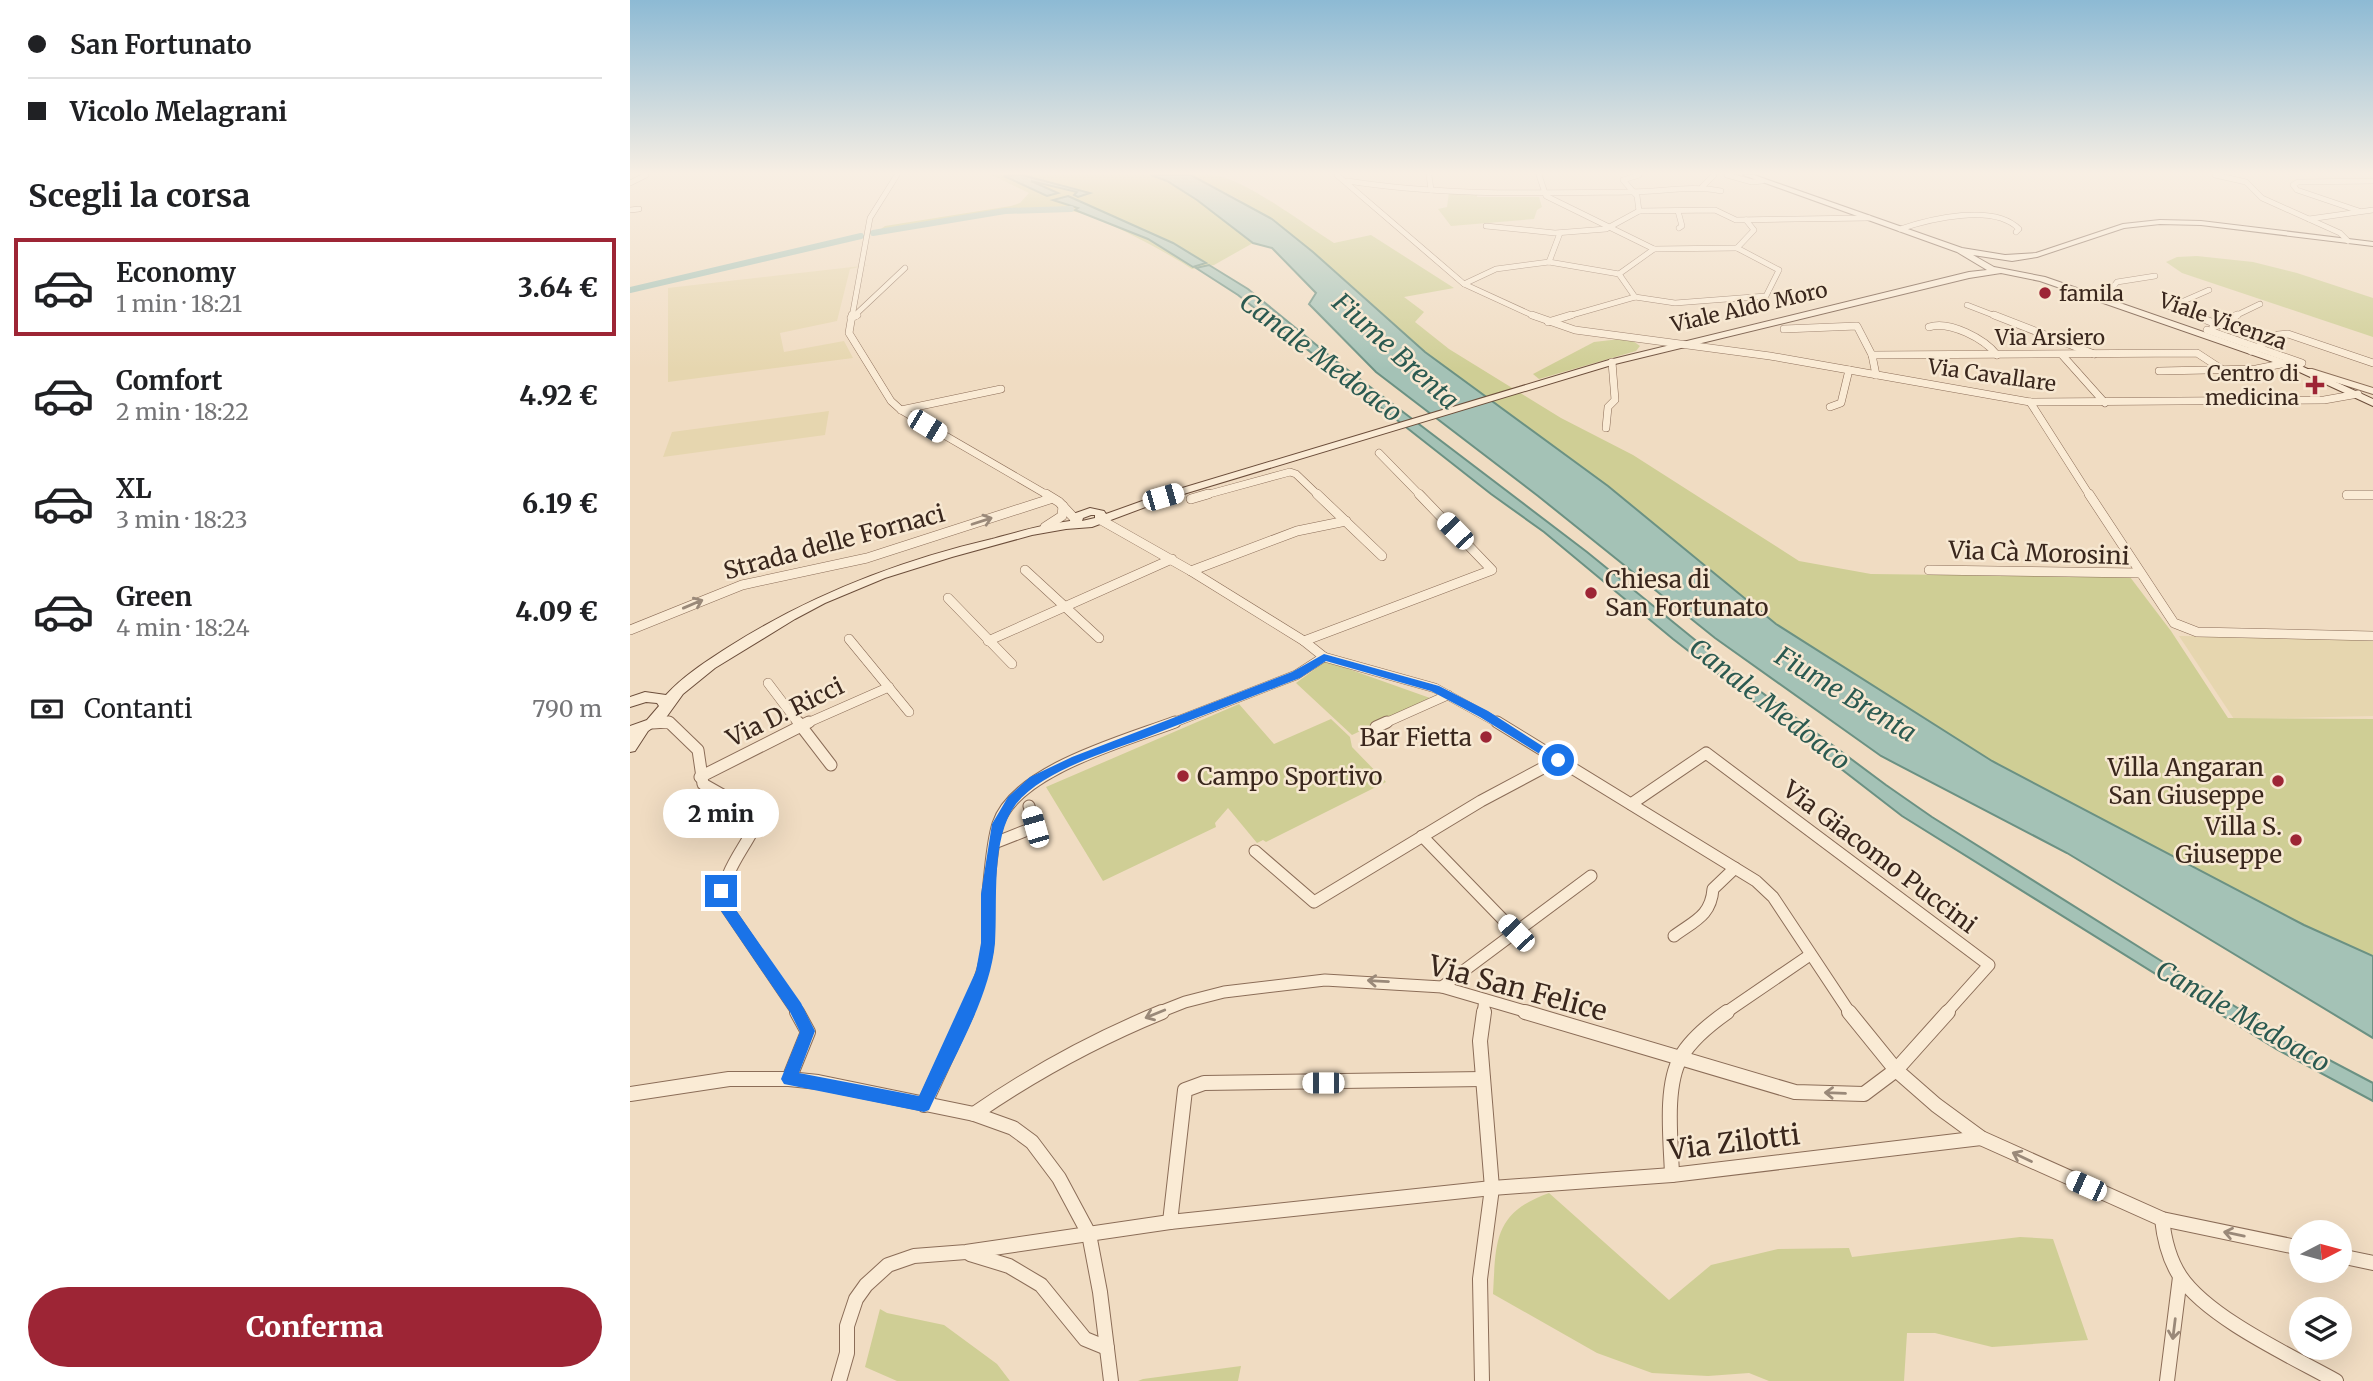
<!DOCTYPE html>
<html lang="it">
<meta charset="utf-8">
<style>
body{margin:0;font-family:Merriweather,serif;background:#f2f2f2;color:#202124;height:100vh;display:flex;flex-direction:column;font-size:26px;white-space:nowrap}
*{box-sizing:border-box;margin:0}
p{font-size:23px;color:#757577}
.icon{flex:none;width:38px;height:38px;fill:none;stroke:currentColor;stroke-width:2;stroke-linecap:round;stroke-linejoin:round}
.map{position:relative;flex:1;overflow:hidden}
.sheet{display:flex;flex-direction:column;background:#fff;width:630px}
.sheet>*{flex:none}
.top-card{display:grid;align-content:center;height:154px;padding:0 28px;background:#fff}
.needle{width:46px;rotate:84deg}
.fabs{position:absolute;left:1659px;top:1220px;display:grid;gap:14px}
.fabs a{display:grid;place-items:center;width:63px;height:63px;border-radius:50%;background:#fff;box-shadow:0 7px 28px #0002;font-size:35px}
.end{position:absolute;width:32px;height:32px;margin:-16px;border:9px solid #1a73e8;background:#fff;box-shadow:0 0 0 4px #fff}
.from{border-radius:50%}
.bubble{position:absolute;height:49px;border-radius:24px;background:#fff;box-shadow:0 7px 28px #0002;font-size:23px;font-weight:800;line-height:49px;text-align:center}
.car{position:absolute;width:21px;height:42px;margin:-21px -10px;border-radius:9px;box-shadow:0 0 5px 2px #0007;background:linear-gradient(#fff 24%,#345 0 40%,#fff 0 76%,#345 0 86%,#fff 0)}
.top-card b{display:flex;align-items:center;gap:24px;height:66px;font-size:26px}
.top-card b+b{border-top:2px solid #e0e0e0}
.top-card i{width:18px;height:18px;background:#202124}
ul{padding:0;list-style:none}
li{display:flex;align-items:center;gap:21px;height:98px;margin:0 14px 10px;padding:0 14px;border:4px solid transparent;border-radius:0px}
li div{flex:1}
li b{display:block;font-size:26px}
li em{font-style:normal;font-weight:800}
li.on{border-color:#9d2535}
li>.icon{width:63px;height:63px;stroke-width:1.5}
h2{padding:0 28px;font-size:32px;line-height:84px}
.pay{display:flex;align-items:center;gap:18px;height:77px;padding:0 28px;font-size:26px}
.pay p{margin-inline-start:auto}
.button{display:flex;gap:14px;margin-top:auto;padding:14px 28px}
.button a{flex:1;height:80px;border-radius:42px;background:#9d2535;color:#fff;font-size:28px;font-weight:800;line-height:80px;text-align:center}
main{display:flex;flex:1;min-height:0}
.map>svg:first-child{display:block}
.farmland{fill:#e6d6af}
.green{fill:#cfce95}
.water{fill:#a4c2b6;stroke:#6b9183;stroke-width:2}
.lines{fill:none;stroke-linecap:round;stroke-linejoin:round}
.canal{stroke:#a4c2b6;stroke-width:6}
.minor-far4-casing{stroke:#8b6d58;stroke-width:6}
.minor-far3-casing{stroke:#8b6d58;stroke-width:8}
.minor-far2-casing{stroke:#8b6d58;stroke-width:10}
.minor-far1-casing{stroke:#8b6d58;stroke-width:13}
.minor-casing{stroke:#8b6d58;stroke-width:16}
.tertiary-casing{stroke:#8b6d58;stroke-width:2}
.secondary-casing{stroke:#6c4e3b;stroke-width:2}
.minor-far4{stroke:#faebd5;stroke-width:5}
.minor-far3{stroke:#faebd5;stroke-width:7}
.minor-far2{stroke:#faebd5;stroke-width:9}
.minor-far1{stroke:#faebd5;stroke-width:11}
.minor{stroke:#faebd5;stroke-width:14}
.tertiary{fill:#faebd5;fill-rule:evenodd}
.secondary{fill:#faebd5;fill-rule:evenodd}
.oneway{stroke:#9a8979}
.route{fill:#1a73e8}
.poi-dot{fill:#9d2535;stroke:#f7e8d2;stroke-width:2.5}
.labels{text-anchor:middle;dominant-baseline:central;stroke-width:5;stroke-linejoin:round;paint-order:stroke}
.far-poi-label{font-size:21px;fill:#3a271d;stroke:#f7e8d2;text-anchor:start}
.far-street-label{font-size:21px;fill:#3a271d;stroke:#f7e8d2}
.street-label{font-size:24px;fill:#3a271d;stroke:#f7e8d2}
.poi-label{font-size:24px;fill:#3a271d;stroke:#f7e8d2;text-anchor:end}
.water-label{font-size:26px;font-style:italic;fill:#2b5a51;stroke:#f7e8d2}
.near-street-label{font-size:28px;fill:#3a271d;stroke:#f7e8d2}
</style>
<main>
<section class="sheet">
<div class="top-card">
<b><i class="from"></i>San Fortunato</b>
<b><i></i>Vicolo Melagrani</b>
</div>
<h2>Scegli la corsa</h2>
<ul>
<li class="on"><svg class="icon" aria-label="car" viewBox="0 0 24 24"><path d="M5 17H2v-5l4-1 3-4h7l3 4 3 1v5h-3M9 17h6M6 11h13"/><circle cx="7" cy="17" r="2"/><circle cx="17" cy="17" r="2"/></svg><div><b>Economy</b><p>1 min · 18:21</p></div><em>3.64 €</em></li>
<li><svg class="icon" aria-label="car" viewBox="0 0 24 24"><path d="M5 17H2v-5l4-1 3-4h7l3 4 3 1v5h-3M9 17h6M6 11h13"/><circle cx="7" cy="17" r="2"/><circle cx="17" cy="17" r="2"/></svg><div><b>Comfort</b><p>2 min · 18:22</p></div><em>4.92 €</em></li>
<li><svg class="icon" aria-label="car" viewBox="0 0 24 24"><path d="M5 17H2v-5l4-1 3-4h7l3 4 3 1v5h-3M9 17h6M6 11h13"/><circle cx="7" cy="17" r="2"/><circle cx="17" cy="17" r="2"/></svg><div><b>XL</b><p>3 min · 18:23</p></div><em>6.19 €</em></li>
<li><svg class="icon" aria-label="car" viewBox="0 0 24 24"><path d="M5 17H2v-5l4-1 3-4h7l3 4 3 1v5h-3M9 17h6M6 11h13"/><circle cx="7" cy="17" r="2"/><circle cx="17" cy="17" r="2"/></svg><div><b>Green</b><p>4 min · 18:24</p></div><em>4.09 €</em></li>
</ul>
<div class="pay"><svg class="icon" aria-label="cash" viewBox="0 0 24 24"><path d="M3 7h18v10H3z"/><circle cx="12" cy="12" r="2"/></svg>Contanti<p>790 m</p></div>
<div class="button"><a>Conferma</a></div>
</section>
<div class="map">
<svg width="1743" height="1381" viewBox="0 0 1743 1381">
<rect width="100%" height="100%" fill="#f0dcc2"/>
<g class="farmland">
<path d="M240,265L220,269L207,321L150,333L154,352L214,341L223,358L38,382V288Z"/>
<path d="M199,411L195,435L33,457L42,432Z"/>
<path d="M1549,636L1743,638V716L1604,719Z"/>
</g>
<g class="green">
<path d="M355,175H521C559,189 590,219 623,243L584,265L562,269C536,252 471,216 441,211C388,202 299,225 244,234L255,226L381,206L390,203L399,193L364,176Z"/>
<path d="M561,175C570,175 581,174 589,176C618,182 677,226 704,243L741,235L824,288L774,297L794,312L785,322L819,349L931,418L1003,455L1169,561L1241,574L1500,577L1541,631L1598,718L1743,719V956L1674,925L1362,761L1146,624L978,486L795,352L683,252L608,199Z"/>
<path d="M819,192H847V197H909L912,207L907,210L904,219L821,226L808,209L817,207Z"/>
<path d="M1567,256L1623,262L1667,273L1743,298V337L1552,273L1536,262L1547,257Z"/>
<path d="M990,339L1003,341L1010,346L1006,351L909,379L903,374L964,342Z"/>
<path d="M696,661L800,698L722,735L666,683Z"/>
<path d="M609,704L644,744L701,719L720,737L722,747L756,782L636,842L633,840L627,843L598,808L585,823L586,827L473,881L416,787Z"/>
<path d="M919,1193L1039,1300L1081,1265L1148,1249L1219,1248L1222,1257L1390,1237L1423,1239L1458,1340L1362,1347L1305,1333H1277L1274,1381H1139L1119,1373L1078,1376L1022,1373L967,1353L863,1294C866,1242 863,1213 919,1193Z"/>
<path d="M250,1309L257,1313L314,1325L367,1364L380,1381H267L235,1367Z"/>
<path d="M611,1366L608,1381H508L513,1379Z"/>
</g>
<g class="water">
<path d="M392,175L460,193L448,197L444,195L447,192L401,181L428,193L417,196L374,176Z"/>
<path d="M521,175H561L642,219L683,252L795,352L978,486L1146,624L1362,761L1674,925L1743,956V1038L1437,853L1251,756L1085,638L908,496L746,372L679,304L686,293L642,248L623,243L567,200L537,181Z"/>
<path d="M438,196L543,243L576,263L563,267L518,239L445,210L448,208L423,200Z"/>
<path d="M579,265L618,289L706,361L957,552L1107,674L1256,785L1302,817L1560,979L1652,1035L1743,1083V1101L1646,1049L1272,816L1043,639L914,532L861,494L608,295L566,268Z"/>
</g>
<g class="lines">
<g class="canal">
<path d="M243,233L375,211L441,209"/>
<path d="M0,290L231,236"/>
</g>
<defs>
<g id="minor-far4">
<path d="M707,175L834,284L906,317"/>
<path d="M799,175L801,190"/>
<path d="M909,175L916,196L1024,249"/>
<path d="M1009,175L993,180L1007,196L1009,211"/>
<path d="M1097,175L1122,182L1132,181"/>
<path d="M1585,175L1616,182L1632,198L1710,233L1718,241"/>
<path d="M718,181C811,196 907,193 1001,192C1031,192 1061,185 1091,191"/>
<path d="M0,183L16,175"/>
<path d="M1072,187L1084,175"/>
<path d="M0,210L9,209"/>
<path d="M1048,211L1052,226L1049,228"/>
<path d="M1729,211L1667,190L1663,185L1668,182L1743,181"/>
<path d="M1679,219L1743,210"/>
<path d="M856,226L925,233L976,229L1009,211L1085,210L1106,220L1239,218"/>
<path d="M1270,229C1300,219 1364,203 1389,229L1386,232"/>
<path d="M919,262L930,233"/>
<path d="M989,274L1024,249L1107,248"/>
<path d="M834,284L866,269L919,262L989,274L1005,297"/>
<path d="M1473,300L1487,282L1525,276"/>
<path d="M1337,305L1368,317"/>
<path d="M222,317L240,218L267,175"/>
<path d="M223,317L275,268"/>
<path d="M935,317L1005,297L1045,303L1136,296L1149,270L1107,248L1124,230L1116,220"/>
<path d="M1567,317L1540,307L1579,290"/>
<path d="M1603,317L1630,304"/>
</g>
<g id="minor-far3">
<path d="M222,315L219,333L261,401L271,410L419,496"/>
<path d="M902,315L945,330L1140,356L1400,402L1694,400L1728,394"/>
<path d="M1364,315L1464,354"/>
<path d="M1563,315L1589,325"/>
<path d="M221,318L227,315"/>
<path d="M918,322L941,315"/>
<path d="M1299,327C1319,320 1355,339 1367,355"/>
<path d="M1583,327L1607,315"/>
<path d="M1154,329L1227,326L1242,355L1246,375"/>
<path d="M1577,330L1672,363L1666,367"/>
<path d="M1621,351L1648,335L1658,334L1743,363"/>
<path d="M1242,355L1567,353L1593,370"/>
<path d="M1433,356L1475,403"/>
<path d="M1529,371L1626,369L1656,363"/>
<path d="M1400,402L1460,496"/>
<path d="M1200,407L1211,403L1219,370"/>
<path d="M271,410L371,389"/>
<path d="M976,428L978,407L985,400L982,362"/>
<path d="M749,453L791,496"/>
<path d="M1717,495H1743"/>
<path d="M572,496L660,472L666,474L689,496"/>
</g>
<g id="minor-far2">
<path d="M416,494L429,502L445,519"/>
<path d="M687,494L752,556"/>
<path d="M1459,494L1544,623L1567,632L1743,636"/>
<path d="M1717,495H1743"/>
<path d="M561,499L578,494"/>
<path d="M471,520L561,571L674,641L694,657L805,688L870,724"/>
<path d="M415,527L432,516L433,506"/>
<path d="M395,570L469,638"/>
<path d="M1299,570L1509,573"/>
<path d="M561,571L667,531L716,521"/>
<path d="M318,598L382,664"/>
<path d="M0,630L112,585L237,558L420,499"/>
<path d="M219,639L279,712"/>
<path d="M358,641L542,559"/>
<path d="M674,641L862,570L789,494"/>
<path d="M138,683L169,724"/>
<path d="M22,723L41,724"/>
<path d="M175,724L259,687"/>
<path d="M540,724L666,675L694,657"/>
<path d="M753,724L818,695"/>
</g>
<g id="minor-far1">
<path d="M39,722L68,750L73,784L119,810L124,828C111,854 91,874 94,904L168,1013"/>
<path d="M168,722L201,765"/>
<path d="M867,722L1126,881L1143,897L1220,1013"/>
<path d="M22,723L37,722"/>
<path d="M746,727L757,722"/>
<path d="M70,777L179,722"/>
<path d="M1001,804L1076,753L1359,965L1316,1013"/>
<path d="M792,836L886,933"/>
<path d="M367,842L405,827L399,806"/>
<path d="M625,851L684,902L851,801L928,760"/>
<path d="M1044,936C1064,921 1081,916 1083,889L1105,868"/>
<path d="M812,987L961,876"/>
<path d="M336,1013C346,991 356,967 358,942C359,926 357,910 358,893C360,874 362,842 368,824C386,770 495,741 545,722"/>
<path d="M527,1013L555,1002L594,992L695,980L812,987L901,1013"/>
<path d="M853,1013L855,1000"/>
<path d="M1095,1013L1180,955"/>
</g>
<g id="minor">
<path d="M895,1012L1165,1092L1234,1094L1266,1070L1318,1012"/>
<path d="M1219,1012L1266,1070L1306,1105L1351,1138L1532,1219L1671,1248"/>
<path d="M159,1079L178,1032L167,1012"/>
<path d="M0,1094L99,1079H159L188,1082L344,1114L383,1128L402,1142L429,1178L459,1234L470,1292L481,1381"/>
<path d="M294,1105L337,1012"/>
<path d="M344,1114C402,1074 466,1039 532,1012"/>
<path d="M1042,1175C1041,1142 1034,1086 1051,1057C1061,1039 1080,1024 1097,1012"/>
<path d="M1532,1219C1534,1238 1539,1259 1550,1276C1578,1318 1661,1356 1706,1381"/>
<path d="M540,1222L555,1090L574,1083L853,1079"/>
<path d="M340,1254L379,1266L411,1285L455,1339L477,1348"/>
<path d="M1710,1256L1743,1263"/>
<path d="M209,1381L217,1353V1326L226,1299L236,1285L258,1265L284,1256L336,1252L540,1222L862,1188L1042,1175L1351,1138"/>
<path d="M852,1381L850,1279L862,1188L850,1041L854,1012"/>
<path d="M1537,1381L1550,1277"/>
</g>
<path id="tertiary" d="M1676,369H1682L1743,388V394L1676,373Z"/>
<path id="secondary" d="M1113,175H1124L1332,248L1375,255L1406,253L1493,224L1530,220L1571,221L1743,242V246L1571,225L1530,224L1494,228L1407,257L1382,261L1343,255L1364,267L1415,277L1669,365L1743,399V406L1663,369L1410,281L1371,273L1339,278L985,364L537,499L462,527L436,529L402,535L322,557L255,578L195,603L165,619L85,668L53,694L35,719L18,731L5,751L0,752V726L17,720L29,706L27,703L16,702L0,707V697L15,692L36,695C54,675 77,661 100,646C181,595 268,561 362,539C388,532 414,524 440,521L443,514L460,508L474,511L476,514L529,495L979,360L1339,272L1357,270L1327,252ZM461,515H465V518L452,521L453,518Z"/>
</defs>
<use href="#minor-far4" class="minor-far4-casing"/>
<use href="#minor-far3" class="minor-far3-casing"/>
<use href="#minor-far2" class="minor-far2-casing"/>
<use href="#minor-far1" class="minor-far1-casing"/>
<use href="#minor" class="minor-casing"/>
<use href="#tertiary" class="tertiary-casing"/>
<use href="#secondary" class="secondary-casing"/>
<use href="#minor-far4" class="minor-far4"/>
<use href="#minor-far3" class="minor-far3"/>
<use href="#minor-far2" class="minor-far2"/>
<use href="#minor-far1" class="minor-far1"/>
<use href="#minor" class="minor"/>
<use href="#tertiary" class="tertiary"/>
<use href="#secondary" class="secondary"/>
</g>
<defs><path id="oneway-shaft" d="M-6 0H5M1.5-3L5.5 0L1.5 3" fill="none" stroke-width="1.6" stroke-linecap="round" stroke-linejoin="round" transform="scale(1.75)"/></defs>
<g class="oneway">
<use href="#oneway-shaft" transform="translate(352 521) rotate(-18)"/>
<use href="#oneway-shaft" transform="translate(63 604) rotate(-23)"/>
<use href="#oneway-shaft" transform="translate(748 981) rotate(-177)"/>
<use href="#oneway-shaft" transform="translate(525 1014) rotate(158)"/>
<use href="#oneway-shaft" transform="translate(1205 1093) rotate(-178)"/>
<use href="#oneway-shaft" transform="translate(1392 1157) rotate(-155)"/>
<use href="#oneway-shaft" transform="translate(1604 1234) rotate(-168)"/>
<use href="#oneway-shaft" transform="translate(1544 1329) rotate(97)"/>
</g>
<linearGradient id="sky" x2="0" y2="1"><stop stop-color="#8dbad4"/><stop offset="0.47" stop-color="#f8efe4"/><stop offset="1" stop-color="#f8efe4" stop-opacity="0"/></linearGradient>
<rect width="1743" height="369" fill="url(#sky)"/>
<path class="route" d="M694,654L809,686L858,711L934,760L928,764L924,763L850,717L801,691L696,661L670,678C621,697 572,716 522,735C481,751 414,769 386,804C360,838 368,902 365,943C360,998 322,1060 299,1110L294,1112L154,1084L151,1079L170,1032L160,1012L89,908L84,891L86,887H96L101,903L171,1003L185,1031L169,1073L289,1096L346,971L351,943V894L362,824L378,797L400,777L442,757L662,672Z"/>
<g class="poi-dot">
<circle cx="1415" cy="293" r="7"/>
<path d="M1681.5 374.5h7v7h7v7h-7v7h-7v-7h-7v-7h7z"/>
<circle cx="961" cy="593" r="7"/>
<circle cx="856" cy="737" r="7"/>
<circle cx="553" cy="776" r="7"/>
<circle cx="1648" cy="781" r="7"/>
<circle cx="1666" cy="840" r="7"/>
</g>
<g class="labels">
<g class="far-poi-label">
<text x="1429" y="293">famila</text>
<text x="1669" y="373" text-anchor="end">Centro di<tspan x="1669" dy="24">medicina</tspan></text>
</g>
<g class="far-street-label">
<text transform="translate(1119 307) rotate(-13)">Viale Aldo Moro</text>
<text transform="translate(1593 321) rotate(19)">Viale Vicenza</text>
<text x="1420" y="337">Via Arsiero</text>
<text transform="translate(1362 375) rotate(8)">Via Cavallare</text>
</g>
<g class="street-label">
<text transform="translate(204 542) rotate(-15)">Strada delle Fornaci</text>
<text transform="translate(1409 553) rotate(2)">Via Cà Morosini</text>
<text transform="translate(155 712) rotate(-26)">Via D. Ricci</text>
<text transform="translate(1250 857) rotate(37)">Via Giacomo Puccini</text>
</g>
<g class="poi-label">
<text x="975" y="579" text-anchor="start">Chiesa di<tspan x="975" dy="28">San Fortunato</tspan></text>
<text x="842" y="737">Bar Fietta</text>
<text x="1634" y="767">Villa Angaran<tspan x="1634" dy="28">San Giuseppe</tspan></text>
<text x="567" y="776" text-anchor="start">Campo Sportivo</text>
<text x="1652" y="826">Villa S.<tspan x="1652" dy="28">Giuseppe</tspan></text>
</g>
<g class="water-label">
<text transform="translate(766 351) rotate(42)">Fiume Brenta</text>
<text transform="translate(691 357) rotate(37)">Canale Medoaco</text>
<text transform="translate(1216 694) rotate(31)">Fiume Brenta</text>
<text transform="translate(1140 704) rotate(38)">Canale Medoaco</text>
<text transform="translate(1613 1016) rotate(30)">Canale Medoaco</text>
</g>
<g class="near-street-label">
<text transform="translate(888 988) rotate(15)">Via San Felice</text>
<text transform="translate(1104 1142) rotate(-7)">Via Zilotti</text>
</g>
</g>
</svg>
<div class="fabs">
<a><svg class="needle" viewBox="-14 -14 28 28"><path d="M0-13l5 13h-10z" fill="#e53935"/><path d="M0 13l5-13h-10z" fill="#757577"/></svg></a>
<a><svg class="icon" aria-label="layers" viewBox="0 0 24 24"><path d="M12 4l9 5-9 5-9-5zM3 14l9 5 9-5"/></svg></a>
</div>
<i class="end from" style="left:928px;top:760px"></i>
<i class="end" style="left:91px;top:891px"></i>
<div class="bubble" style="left:33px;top:789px;width:116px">2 min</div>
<i class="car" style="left:297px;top:426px;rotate:121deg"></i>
<i class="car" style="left:533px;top:497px;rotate:74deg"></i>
<i class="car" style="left:825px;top:531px;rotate:316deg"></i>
<i class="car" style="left:405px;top:827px;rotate:344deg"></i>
<i class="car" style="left:886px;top:933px;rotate:316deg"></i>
<i class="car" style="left:693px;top:1083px;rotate:270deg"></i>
<i class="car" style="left:1456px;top:1186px;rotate:294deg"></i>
</div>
</main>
